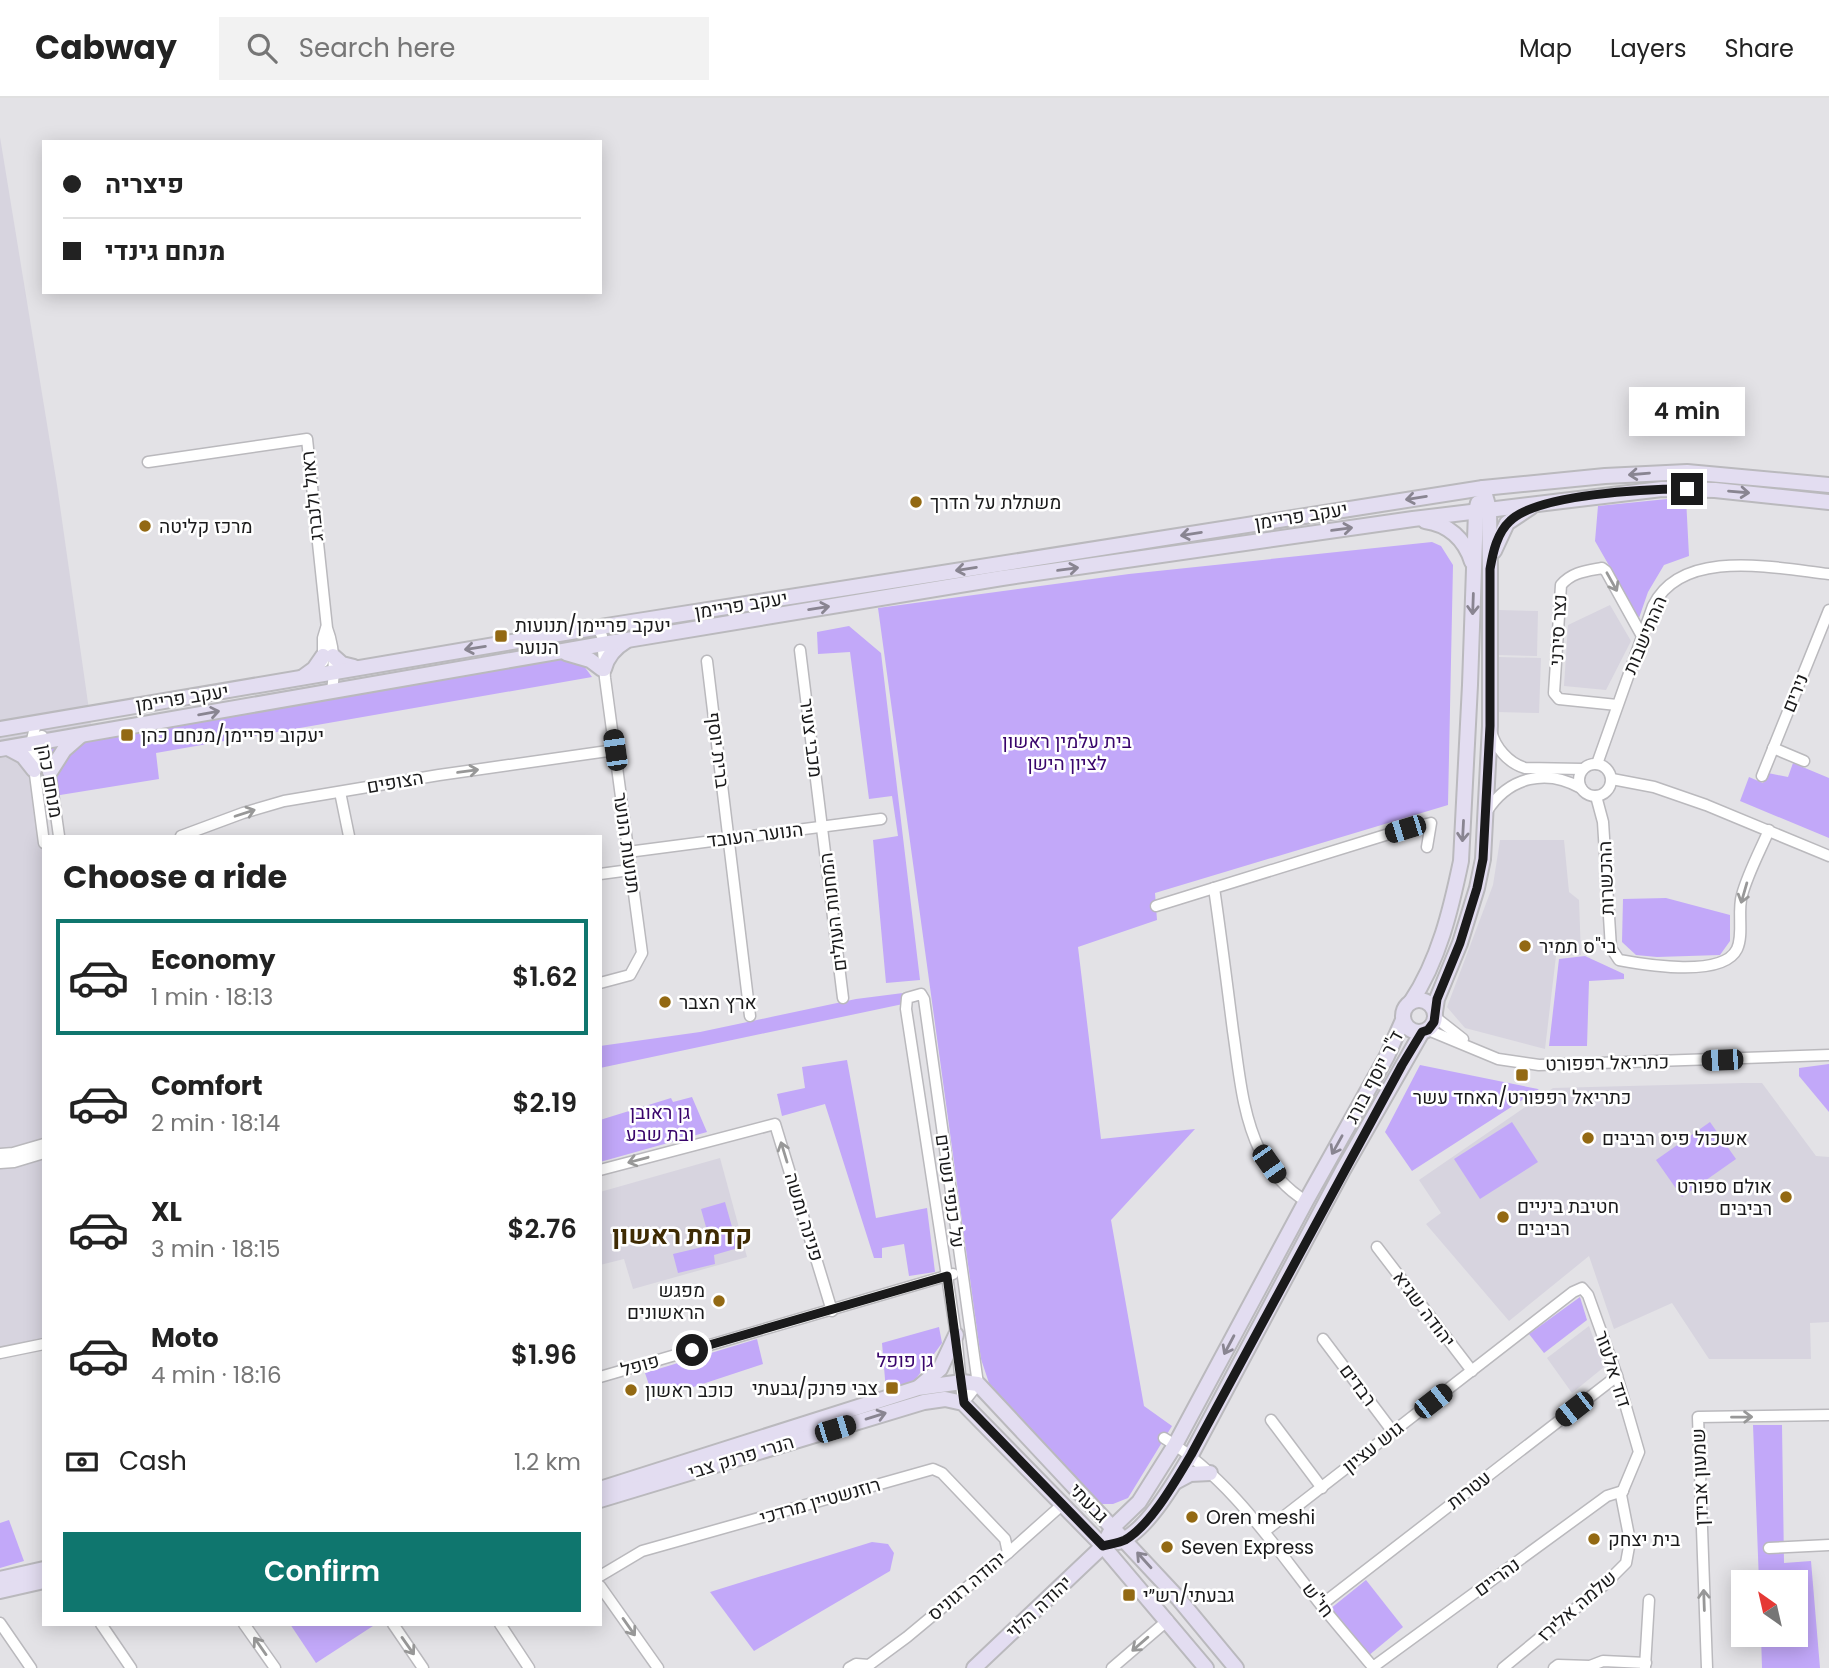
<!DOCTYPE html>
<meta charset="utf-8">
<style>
body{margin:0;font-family:Poppins,Heebo,sans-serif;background:#f2f2f2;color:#222;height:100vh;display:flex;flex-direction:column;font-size:26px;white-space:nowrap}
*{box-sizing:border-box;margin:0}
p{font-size:23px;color:#767676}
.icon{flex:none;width:38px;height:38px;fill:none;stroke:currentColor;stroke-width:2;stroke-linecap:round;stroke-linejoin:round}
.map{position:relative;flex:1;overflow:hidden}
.side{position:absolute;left:42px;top:737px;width:560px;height:791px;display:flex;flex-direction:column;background:#fff;border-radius:0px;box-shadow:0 4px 18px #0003}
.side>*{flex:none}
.guide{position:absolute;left:42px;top:42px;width:560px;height:154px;border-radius:0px;box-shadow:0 4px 18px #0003;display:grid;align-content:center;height:154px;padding:0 21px;background:#fff}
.needle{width:46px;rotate:326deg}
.controls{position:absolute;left:1731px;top:1472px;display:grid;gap:14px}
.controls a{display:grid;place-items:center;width:77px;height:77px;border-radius:0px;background:#fff;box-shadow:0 4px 18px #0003;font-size:35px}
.end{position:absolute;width:32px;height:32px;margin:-16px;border:9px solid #1a1a1b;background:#fff;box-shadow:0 0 0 4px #fff}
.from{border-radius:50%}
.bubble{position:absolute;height:49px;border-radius:0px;background:#fff;box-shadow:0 4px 18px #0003;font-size:23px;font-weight:600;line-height:49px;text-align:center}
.car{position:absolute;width:21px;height:42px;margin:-21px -10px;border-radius:9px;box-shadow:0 0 5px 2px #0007;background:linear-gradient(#222 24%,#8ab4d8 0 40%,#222 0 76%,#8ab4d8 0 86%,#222 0)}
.guide b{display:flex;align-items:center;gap:24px;height:66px;font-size:26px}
.guide b+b{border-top:2px solid #e0e0e0}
.guide i{width:18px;height:18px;background:#222}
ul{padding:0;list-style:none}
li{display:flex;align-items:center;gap:21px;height:116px;margin:0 14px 10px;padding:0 7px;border:4px solid transparent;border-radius:0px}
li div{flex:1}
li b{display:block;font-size:26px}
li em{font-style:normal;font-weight:600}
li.active{border-color:#0f766e}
li>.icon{width:63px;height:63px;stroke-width:1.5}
h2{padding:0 21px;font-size:32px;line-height:84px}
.pay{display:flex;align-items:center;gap:18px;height:77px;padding:0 21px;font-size:26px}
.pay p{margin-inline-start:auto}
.cta{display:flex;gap:14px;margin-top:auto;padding:14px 21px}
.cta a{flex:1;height:80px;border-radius:0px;background:#0f766e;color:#fff;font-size:28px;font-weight:600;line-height:80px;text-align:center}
header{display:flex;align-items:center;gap:42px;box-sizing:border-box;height:98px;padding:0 35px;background:#fff;border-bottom:2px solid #e0e0e0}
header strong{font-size:33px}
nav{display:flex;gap:38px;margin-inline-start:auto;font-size:24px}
.search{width:490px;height:63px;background:#f2f2f2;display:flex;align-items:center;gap:18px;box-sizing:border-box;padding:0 24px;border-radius:0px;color:#767676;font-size:26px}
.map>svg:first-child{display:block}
.built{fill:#d7d4df}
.green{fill:#c2a8f9}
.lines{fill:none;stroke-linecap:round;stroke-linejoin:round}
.street-casing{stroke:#bab9bd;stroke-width:13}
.secondary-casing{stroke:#bab9bd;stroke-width:18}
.street{stroke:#fff;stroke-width:10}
.secondary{stroke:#e3ddf1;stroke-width:14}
.oneway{stroke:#898591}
.oneway2{stroke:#989898}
.route{stroke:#1a1a1b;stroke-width:9}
.poi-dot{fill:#936913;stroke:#fff;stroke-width:2.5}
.labels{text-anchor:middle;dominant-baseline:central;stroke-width:5;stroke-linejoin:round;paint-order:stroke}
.street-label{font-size:19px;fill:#1a1a1b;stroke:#fff}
.poi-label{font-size:19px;fill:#1a1a1b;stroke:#fff;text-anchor:start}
.park-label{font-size:19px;fill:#38046b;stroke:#fff}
.district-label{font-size:26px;font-weight:bold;fill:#3f2b03;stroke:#fff}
</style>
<header>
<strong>Cabway</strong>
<div class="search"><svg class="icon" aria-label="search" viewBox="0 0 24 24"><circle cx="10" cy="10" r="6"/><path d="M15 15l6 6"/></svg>Search here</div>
<nav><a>Map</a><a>Layers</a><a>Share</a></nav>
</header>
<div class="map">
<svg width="1829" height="1570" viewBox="0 0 1829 1570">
<rect width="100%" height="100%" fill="#e3e2e6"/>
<g class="built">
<path d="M0,39L57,387L91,626L37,636L49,738H44V1245L0,1253Z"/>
<path d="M1610,507L1631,543L1606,592L1564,588L1568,527Z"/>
<path d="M1498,512L1538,513L1537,558L1497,557Z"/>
<path d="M1498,559L1541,560L1539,615L1497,614Z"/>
<path d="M1500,742H1564L1569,794L1579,802L1581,857L1556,858L1545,951L1465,930L1447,909L1493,787Z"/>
<path d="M1743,985H1762L1816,1058L1829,1059V1224L1810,1225L1811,1261H1709L1672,1205L1614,1231L1589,1158L1509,1223L1426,1126L1441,1115L1419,1082L1553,990Z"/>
<path d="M720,1060L747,1159L633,1191L624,1161L600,1167V1094Z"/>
<path d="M1589,1228L1604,1269L1572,1295L1547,1260Z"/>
</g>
<g class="green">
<path d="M1677,400H1686L1689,458L1664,467L1648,494L1639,520L1595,443L1598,408Z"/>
<path d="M1432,444L1441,448L1453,467L1448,707L1155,795L1157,822L1078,849L1101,1041L1195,1031L1111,1122L1144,1308L1172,1328L1128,1400L1113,1406H1099L989,1285L981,1261L878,510L1129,476Z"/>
<path d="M849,528L881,555L920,882L886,885L873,742L898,738L892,698L869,701L850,554L818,556L817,534Z"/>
<path d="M551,556L581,564L592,579L156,655L159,681L54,698L45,644Z"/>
<path d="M1793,665L1829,680V740L1740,703L1749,679L1763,685L1768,675L1788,679Z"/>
<path d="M1666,800L1730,817V843L1720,857L1657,859L1636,857L1622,844L1623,801Z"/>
<path d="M1585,858L1624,876V881L1589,883L1587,948H1549L1559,861Z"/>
<path d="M903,895V906L600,970V948L700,934L856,901Z"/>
<path d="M847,962L876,1120L927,1110L935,1174L909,1178L904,1146L882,1150V1160H874L825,1006L782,1018L777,996L805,990L802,969Z"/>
<path d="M1829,966V1014L1799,978V970Z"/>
<path d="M1420,967L1538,991H1539L1412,1073L1385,1034Z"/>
<path d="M692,999L707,1034L600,1064V1022L671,1000L673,1004Z"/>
<path d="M1512,1024L1538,1064L1480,1101L1454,1061Z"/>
<path d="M1710,1024L1736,1061L1682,1099L1656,1062Z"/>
<path d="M725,1104L738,1150L714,1157L715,1166L678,1175L673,1156L711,1147L701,1111Z"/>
<path d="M1580,1199L1587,1222L1544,1255L1529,1236Z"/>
<path d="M939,1229L942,1245L915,1282L886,1293L882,1245Z"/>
<path d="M757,1241L763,1266L654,1302L645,1275Z"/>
<path d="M1753,1327H1782L1784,1465L1811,1463L1820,1570H1762L1761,1537L1796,1536V1484H1759Z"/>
<path d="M9,1422L24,1463L0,1470V1425Z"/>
<path d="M872,1444L888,1446L894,1455L890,1473L754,1553L710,1494Z"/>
<path d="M1366,1482L1403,1529L1368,1558L1330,1511Z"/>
<path d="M290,1526H376L316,1565Z"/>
</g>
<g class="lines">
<defs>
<g id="street">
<path d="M148,364L307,341L327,530C335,551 335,572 332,594"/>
<path d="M598,530L602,538L605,580L642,855L630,877L600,885"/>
<path d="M800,552L843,900"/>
<path d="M707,563L750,918"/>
<path d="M323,564V540L326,530"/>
<path d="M1617,607L1559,601L1554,595L1561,487C1572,474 1586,473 1602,470L1606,473L1642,538"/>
<path d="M36,625L31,646L44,745"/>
<path d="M1491,633C1495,649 1508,665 1525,670L1583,671"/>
<path d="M42,638L50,674L59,738"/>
<path d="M1773,650L1804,663"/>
<circle cx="1595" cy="682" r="16"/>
<path d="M1597,666L1653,508C1682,449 1775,470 1829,476"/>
<path d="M1762,678L1829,512"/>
<path d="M1612,681L1654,689L1706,707L1829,758"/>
<path d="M340,694L349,738"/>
<path d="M1596,698L1603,724L1611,850L1619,862C1646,867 1723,880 1737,851C1744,836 1737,813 1742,797C1748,775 1760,753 1769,732"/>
<path d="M1487,713C1509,679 1546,670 1581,690"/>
<path d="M181,738L243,715L284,703L439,677L615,652"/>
<path d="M628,754L881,721"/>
<path d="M600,776L630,772"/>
<path d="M1156,808L1214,790"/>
<path d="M921,896L924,901L978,1286L963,1305L956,1237L906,911L907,900Z"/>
<path d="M1435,919L1463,941"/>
<path d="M1428,932L1498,961L1539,967L1829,957"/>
<path d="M0,1056L13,1055L44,1046"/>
<path d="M0,1065L14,1064L44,1055"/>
<path d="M600,1072L775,1026L832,1213"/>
<path d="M1306,1103C1287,1092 1270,1073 1260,1053C1242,1016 1239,973 1233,933C1227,886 1221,838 1214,790L1405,731L1431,725L1427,749"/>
<path d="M1377,1149L1472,1273"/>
<path d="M1323,1241L1393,1334"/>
<path d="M0,1255L44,1246"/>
<path d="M600,1279L953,1176"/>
<path d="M1271,1322L1322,1390"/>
<path d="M1164,1340C1231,1381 1274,1448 1321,1507C1338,1528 1356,1549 1373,1569L1607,1398L1623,1393"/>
<path d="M1265,1433L1573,1194L1582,1190L1588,1197L1617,1278L1639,1354L1621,1397L1630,1443L1626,1465L1603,1488L1503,1570"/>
<path d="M1769,1450L1829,1447"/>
<path d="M600,1478L642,1453L933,1371L942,1375L1005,1441L1008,1455"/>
<path d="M600,1488L658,1570"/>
<path d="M1321,1507L1617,1278"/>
<path d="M0,1525L31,1570"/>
<path d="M101,1526L131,1570"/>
<path d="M244,1526L275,1570"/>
<path d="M393,1526L423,1570"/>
<path d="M500,1526L529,1570"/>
<path d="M1645,1569L1649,1502"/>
<path d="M849,1570L856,1566L869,1567L907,1539L1008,1455L1063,1406"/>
<path d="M1112,1570L1168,1522"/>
<path d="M1554,1570L1558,1567L1590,1568L1603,1563L1646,1565"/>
<path d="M1707,1570L1698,1319L1829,1317"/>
</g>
<g id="secondary">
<path d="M1425,423C1448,426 1465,441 1472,464"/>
<path d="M1494,453L1507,425L1531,409"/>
<path d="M566,555L590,562L602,571"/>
<path d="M333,558L342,566L354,569"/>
<path d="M604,571C607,559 616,549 626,543"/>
<path d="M303,579L314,571L323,558"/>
<path d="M0,631L606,528L1483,390L1605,378L1687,374L1829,387"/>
<path d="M8,650L23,658L34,672"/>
<path d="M0,651L597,547L1002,480L1413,421L1662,391L1715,392L1829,404"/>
<path d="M50,674L64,652L80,638"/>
<circle cx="1419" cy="918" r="16"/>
<path d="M1411,904C1439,862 1451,811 1461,763L1470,587L1476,413L1478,405"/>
<path d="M1435,914L1437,901L1460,845L1477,790L1483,761L1490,628V472L1489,411L1483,390"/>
<path d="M919,1289L940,1271L956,1237"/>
<path d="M1175,1384L1190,1376L1210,1375"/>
<path d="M600,1391L918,1290L962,1284L978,1286L1178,1500L1236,1570"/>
<path d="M600,1402L924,1304L945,1301L963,1305L1103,1448L1206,1570"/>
<path d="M1118,1444C1146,1435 1176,1382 1191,1357L1343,1072L1422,934"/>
<path d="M0,1481L44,1471"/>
<path d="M0,1493L44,1483"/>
<path d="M974,1570L1103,1448L1113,1429L1139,1404L1175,1347L1306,1103L1387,958L1403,922"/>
</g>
</defs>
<use href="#street" class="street-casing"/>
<use href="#secondary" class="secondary-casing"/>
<use href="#street" class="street"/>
<use href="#secondary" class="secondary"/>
</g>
<defs><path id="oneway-shaft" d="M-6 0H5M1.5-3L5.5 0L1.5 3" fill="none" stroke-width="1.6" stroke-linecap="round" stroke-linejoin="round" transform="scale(1.75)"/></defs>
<g class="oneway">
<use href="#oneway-shaft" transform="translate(1639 376) rotate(175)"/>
<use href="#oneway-shaft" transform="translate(1739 394) rotate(5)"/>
<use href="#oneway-shaft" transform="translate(1416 400) rotate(171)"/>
<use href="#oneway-shaft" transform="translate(1342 431) rotate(-8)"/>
<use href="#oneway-shaft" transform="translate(1191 436) rotate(171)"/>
<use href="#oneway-shaft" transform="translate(966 471) rotate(171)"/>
<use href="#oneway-shaft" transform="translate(1068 471) rotate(-8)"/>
<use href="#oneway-shaft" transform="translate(1473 506) rotate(92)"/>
<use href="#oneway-shaft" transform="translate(819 510) rotate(-9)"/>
<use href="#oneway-shaft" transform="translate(475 550) rotate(171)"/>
<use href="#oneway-shaft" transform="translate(209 615) rotate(-10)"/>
<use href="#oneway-shaft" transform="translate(1463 733) rotate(93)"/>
<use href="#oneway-shaft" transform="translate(1337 1047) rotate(119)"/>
<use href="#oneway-shaft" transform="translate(1229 1247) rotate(118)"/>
<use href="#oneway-shaft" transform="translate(876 1318) rotate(-17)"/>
<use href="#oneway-shaft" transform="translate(1144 1462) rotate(-132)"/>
</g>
<g class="oneway2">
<use href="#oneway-shaft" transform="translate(1612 484) rotate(61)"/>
<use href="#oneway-shaft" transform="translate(468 673) rotate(-8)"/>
<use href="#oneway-shaft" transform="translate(245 715) rotate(-18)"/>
<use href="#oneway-shaft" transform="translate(1744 795) rotate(106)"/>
<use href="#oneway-shaft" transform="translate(784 1054) rotate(-107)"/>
<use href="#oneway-shaft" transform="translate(638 1062) rotate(165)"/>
<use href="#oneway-shaft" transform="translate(1742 1319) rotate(-1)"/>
<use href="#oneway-shaft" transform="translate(1704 1502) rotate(-92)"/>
<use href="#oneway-shaft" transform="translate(629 1529) rotate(55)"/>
<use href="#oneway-shaft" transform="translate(1140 1546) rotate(139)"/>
<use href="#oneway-shaft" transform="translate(260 1548) rotate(-125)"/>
<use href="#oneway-shaft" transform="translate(408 1548) rotate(55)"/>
</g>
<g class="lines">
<path class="route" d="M692,1252L947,1178L964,1305L1103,1448C1110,1446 1119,1445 1125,1442C1151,1427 1176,1382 1191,1357L1402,967L1422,934L1428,932L1434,924L1437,901L1460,845L1477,790L1483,761L1490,628V471C1493,454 1497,435 1510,423C1537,396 1647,391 1687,391"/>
</g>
<g class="poi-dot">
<circle cx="916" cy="404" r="7"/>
<circle cx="145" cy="428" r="7"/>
<rect x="494" y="531" width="14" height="14" rx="3.5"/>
<rect x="120" y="630" width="14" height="14" rx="3.5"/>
<circle cx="1525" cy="848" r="7"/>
<circle cx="665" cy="904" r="7"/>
<rect x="1515" y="970" width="14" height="14" rx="3.5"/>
<circle cx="1588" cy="1040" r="7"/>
<circle cx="1786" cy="1099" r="7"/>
<circle cx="1503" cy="1119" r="7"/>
<circle cx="719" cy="1203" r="7"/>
<rect x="885" y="1283" width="14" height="14" rx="3.5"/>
<circle cx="631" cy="1292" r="7"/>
<circle cx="1192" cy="1419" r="7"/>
<circle cx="1594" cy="1441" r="7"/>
<circle cx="1167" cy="1449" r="7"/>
<rect x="1122" y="1490" width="14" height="14" rx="3.5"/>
</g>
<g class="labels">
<g class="street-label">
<text transform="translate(312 398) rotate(-96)">ראול ולנברג</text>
<text transform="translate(1301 418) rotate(-9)">יעקב פריימן</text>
<text transform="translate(741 507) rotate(-9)">יעקב פריימן</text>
<text transform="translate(1558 532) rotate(-87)">נצר סירני</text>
<text transform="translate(1645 537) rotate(-67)">ההתישבות</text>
<text transform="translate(1795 595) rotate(-68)">נירים</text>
<text transform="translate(182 600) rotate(-9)">יעקב פריימן</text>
<text transform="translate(811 640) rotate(83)">מכבי צעיר</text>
<text transform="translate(718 652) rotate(83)">ברית יוסף</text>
<text transform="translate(50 683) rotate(80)">מנחם כהן</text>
<text transform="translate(395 684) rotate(-10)">הצופים</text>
<text transform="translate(755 737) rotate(-7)">הנוער העובד</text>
<text transform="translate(627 745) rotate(82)">תנועות הנוער</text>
<text transform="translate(1606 780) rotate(-92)">ההכשרות</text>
<text transform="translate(833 814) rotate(-97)">המחנות העולים</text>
<text transform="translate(1607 965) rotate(-1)">כתריאל רפפורט</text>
<text transform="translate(1374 979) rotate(-62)">ד"ר יוסף בורג</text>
<text transform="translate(950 1093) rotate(82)">על כנפי נשרים</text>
<text transform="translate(804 1119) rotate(73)">פנינה ומשה</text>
<text transform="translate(1424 1211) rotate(53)">יהודה שגיא</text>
<text transform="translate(640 1267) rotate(-16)">פופל</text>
<text transform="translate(1613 1271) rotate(72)">דוד אלעזר</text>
<text transform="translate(1358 1287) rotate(53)">רבדים</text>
<text transform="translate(1373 1349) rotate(-38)">גוש עציון</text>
<text transform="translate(741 1359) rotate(-17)">הנרי פרנק צבי</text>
<text transform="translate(1700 1379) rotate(-92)">שמעון אבידן</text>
<text transform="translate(1469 1392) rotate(-38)">עטרות</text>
<text transform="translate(820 1403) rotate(-16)">רוזנשטיין מרדכי</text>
<text transform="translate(1089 1405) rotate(46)">גבעתי</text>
<text transform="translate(1497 1479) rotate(-36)">נהריים</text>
<text transform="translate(967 1488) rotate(-40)">יהודה רגוניס</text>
<text transform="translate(1318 1502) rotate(52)">חי"ש</text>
<text transform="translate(1577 1508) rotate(-41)">שלמה אלירז</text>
<text transform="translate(1039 1509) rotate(-43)">יהודה הלוי</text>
</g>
<g class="poi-label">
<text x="930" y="404">משתלת על הדרך</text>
<text x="159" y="428">מרכז קליטה</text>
<text x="515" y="527">יעקב פריימן/תנועות<tspan x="515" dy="22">הנוער</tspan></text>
<text x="141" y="637">יעקוב פריימן/מנחם כהן</text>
<text x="1539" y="848">בי"ס תמיר</text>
<text x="679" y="904">ארץ הצבר</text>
<text x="1522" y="999" text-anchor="middle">כתריאל רפפורט/האחד עשר</text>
<text x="1602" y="1040">אשכול פיס רביבים</text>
<text x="1772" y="1088" text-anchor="end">אולם ספורט<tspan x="1772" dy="22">רביבים</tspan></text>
<text x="1517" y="1108">חטיבת ביניים<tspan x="1517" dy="22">רביבים</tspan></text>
<text x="705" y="1192" text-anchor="end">מפגש<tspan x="705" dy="22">הראשונים</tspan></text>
<text x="878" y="1290" text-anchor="end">צבי פרנק/גבעתי</text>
<text x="645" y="1292">כוכב ראשון</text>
<text x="1206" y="1419">Oren meshi</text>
<text x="1608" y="1441">בית יצחק</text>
<text x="1181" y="1449">Seven Express</text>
<text x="1143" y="1497">גבעתי/רש״י</text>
</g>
<g class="park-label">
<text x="1067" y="643">בית עלמין ראשון<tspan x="1067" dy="22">לציון הישן</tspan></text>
<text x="660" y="1014">גן ראובן<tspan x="660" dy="22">ובת שבע</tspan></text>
<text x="905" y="1262">גן פופל</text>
</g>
<g class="district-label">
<text x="682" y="1137">קדמת ראשון</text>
</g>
</g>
</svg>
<div class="controls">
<a><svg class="needle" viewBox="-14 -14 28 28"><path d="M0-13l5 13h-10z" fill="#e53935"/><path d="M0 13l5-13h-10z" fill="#767676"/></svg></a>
</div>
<i class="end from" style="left:692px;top:1252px"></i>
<i class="end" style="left:1687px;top:391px"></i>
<div class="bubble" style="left:1629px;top:289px;width:116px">4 min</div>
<i class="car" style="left:615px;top:652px;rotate:352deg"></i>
<i class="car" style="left:1405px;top:731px;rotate:253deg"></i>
<i class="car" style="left:1722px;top:962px;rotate:268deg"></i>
<i class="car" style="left:1269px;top:1066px;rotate:145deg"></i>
<i class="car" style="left:1433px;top:1303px;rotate:52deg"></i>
<i class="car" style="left:1574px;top:1311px;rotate:232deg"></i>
<i class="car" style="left:835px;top:1331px;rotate:73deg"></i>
<div class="guide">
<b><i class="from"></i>פיצריה</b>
<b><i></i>מנחם גינדי</b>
</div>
<section class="side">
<h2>Choose a ride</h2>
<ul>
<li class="active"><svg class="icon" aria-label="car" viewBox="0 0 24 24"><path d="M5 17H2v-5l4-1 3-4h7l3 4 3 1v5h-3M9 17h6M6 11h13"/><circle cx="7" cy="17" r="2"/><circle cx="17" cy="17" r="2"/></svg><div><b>Economy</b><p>1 min · 18:13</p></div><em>$1.62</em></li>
<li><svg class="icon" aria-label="car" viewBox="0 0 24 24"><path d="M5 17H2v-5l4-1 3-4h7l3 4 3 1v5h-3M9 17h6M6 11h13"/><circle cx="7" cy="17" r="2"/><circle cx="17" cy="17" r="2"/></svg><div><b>Comfort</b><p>2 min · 18:14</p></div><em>$2.19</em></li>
<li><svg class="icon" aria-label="car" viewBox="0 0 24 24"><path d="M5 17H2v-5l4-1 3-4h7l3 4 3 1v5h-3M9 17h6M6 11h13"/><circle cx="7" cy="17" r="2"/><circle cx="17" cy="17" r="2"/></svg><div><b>XL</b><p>3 min · 18:15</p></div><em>$2.76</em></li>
<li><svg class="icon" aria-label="car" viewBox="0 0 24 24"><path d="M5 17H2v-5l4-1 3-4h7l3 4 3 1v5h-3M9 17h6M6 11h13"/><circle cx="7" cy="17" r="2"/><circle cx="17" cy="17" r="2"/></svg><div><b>Moto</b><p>4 min · 18:16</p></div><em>$1.96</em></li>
</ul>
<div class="pay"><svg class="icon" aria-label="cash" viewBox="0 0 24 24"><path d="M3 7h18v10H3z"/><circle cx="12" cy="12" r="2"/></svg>Cash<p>1.2 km</p></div>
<div class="cta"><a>Confirm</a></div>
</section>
</div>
